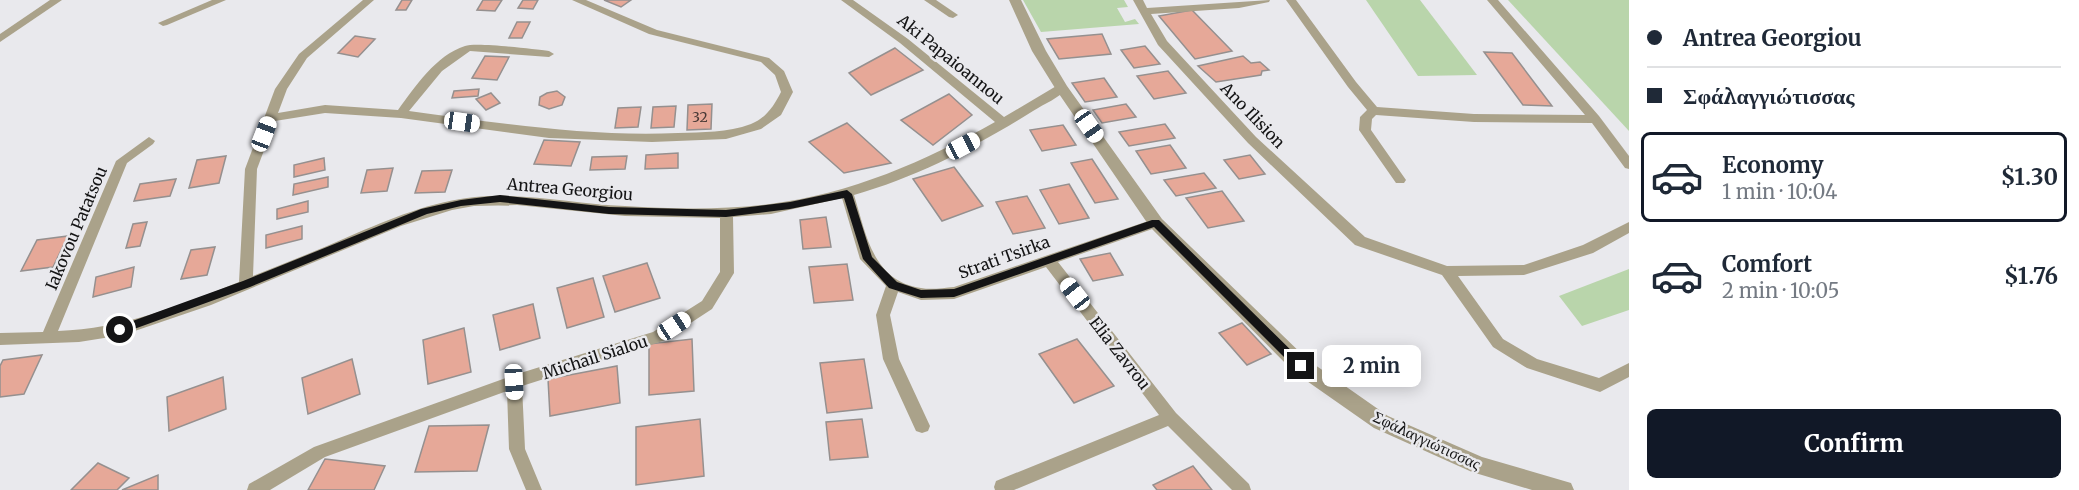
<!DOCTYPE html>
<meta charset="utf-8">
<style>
body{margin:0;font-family:Merriweather,serif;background:#f2f2f3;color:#1f2937;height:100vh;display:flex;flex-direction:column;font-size:22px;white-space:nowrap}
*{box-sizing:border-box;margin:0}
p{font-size:20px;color:#747a83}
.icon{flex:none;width:33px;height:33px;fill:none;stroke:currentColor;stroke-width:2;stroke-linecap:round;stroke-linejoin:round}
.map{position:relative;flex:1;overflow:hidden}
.details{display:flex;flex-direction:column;background:#fff;width:450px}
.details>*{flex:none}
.hud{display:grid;align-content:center;height:132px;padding:0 18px;background:#fff}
.end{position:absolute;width:27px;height:27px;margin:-14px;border:8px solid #141415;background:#fff;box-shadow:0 0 0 3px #fff}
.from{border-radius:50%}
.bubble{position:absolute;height:42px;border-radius:9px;background:#fff;box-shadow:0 3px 15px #0003;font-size:20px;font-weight:700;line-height:42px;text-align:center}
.car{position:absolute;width:18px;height:36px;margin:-18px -9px;border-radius:8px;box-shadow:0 0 4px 2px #0007;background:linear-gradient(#fff 24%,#345 0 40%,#fff 0 76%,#345 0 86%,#fff 0)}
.hud b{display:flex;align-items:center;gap:21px;height:57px;font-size:22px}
.hud b+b{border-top:2px solid #e0e1e3}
.hud i{width:15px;height:15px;background:#1f2937}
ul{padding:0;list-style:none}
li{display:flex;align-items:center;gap:18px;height:90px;margin:0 12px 9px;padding:0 6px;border:3px solid transparent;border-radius:9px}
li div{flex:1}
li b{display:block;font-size:22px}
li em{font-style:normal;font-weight:700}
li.on{border-color:#111827}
li>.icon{width:54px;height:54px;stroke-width:1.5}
.action{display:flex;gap:12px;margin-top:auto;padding:12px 18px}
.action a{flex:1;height:69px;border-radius:9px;background:#111827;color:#fff;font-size:24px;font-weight:700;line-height:69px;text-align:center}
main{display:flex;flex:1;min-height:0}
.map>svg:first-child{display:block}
.green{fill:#b9d5ab}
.building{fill:#e6a898;stroke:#95908f;stroke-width:1.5}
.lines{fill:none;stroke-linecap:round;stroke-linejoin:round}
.minor{fill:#aaa28a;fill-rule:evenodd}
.tertiary{fill:#aaa28a;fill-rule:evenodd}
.route{fill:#141415}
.labels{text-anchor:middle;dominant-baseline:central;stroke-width:5;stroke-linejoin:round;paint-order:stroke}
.number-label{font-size:14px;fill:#483936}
.street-label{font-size:16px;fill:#141415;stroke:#e9e9ed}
</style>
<main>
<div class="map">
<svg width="1629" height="490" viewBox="0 0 1629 490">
<rect width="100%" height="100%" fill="#e9e9ed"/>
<g class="green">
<path d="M1023,0H1124L1128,7L1117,8L1125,22L1135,19L1139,24L1041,32Z"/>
<path d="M1366,0H1420L1477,75L1418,76Z"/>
<path d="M1508,0H1629V131Z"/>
<path d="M1629,269V310L1582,326L1559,296Z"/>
</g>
<g class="building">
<path d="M402,0H412L406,10H396Z"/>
<path d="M483,0H502L495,11L477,10Z"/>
<path d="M523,0H538L533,9L518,8Z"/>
<path d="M604,0H631L621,7Z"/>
<path d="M1192,10L1232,51L1195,59L1159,16Z"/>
<path d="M517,22H530L522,38H509Z"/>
<path d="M1102,34L1111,54L1059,59L1047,39Z"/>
<path d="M355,36L375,39L358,57L338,53Z"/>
<path d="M1145,46L1160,64L1134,68L1121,50Z"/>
<path d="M895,48L923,70L871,95L849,73Z"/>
<path d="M1484,52L1512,53L1552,106L1523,105Z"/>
<path d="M485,56L509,57L497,80L472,78Z"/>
<path d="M1243,56L1251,63L1260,62L1269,70L1262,71L1261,75L1216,82L1198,66Z"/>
<path d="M1168,71L1186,93L1154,99L1137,76Z"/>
<path d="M1104,78L1117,97L1085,102L1072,83Z"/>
<path d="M479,89L478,96L452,98L454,91Z"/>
<path d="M557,91L565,97L562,105L549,109L539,105L540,97L547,93Z"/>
<path d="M491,93L500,103L486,110L476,99Z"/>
<path d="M949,94L972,115L933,145L901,120Z"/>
<path d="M712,104L711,129L687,130L688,105Z"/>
<path d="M1126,104L1136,117L1102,123L1093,110Z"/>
<path d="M676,106L674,127L651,128L653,107Z"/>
<path d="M641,107L638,127L615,128L618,108Z"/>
<path d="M847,123L891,163L844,173L809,142Z"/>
<path d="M1165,124L1175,138L1129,146L1119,132Z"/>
<path d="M1063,125L1076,145L1042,151L1030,130Z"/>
<path d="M544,140L580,142L571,166L534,164Z"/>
<path d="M1170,145L1186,168L1151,174L1136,151Z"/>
<path d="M678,153V168L645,169L646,155Z"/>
<path d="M1250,155L1265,174L1239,179L1224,160Z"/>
<path d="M226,156L219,183L189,188L197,160Z"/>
<path d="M627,156L625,169L590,170L592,157Z"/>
<path d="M324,158L325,170L294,177V165Z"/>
<path d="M1092,159L1118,199L1095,203L1071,163Z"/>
<path d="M954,167L983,206L942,221L913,179Z"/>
<path d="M393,168L387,191L361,193L367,170Z"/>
<path d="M452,170L445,192L415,193L422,171Z"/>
<path d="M1204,173L1216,188L1176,196L1164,180Z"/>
<path d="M328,177V187L293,195L294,184Z"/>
<path d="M176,179L170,196L134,201L140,184Z"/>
<path d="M1069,184L1089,218L1059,224L1040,190Z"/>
<path d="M1222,191L1244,221L1208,228L1186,198Z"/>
<path d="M1027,196L1045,228L1013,234L996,202Z"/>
<path d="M308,201V212L277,219V209Z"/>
<path d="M826,217L831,247L803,249L800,220Z"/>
<path d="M147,222L140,246L126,248L133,224Z"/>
<path d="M302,226V239L266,248V235Z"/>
<path d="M68,236L53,267L21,271L37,240Z"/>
<path d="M215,247L207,275L181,279L191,250Z"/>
<path d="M1110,253L1123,275L1093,281L1080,259Z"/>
<path d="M647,263L660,298L615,312L603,276Z"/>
<path d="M847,264L853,300L814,303L809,267Z"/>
<path d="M134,267L131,287L93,297L96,277Z"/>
<path d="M593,278L604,317L567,328L557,288Z"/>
<path d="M533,304L540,338L500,350L493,315Z"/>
<path d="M1242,323L1271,354L1247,365L1219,333Z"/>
<path d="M464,328L471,372L428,384L423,340Z"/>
<path d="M692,339L694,391L649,395V344Z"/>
<path d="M1077,339L1114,386L1074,403L1039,354Z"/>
<path d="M42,355L24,394L0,397V366L3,360Z"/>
<path d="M352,359L360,394L308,414L302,378Z"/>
<path d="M864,359L872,408L827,413L820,363Z"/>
<path d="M617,366L620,403L550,416L548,379Z"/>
<path d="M223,377L226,409L169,431L167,397Z"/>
<path d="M700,419L704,476L636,485V427Z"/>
<path d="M862,419L868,457L830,460L826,422Z"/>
<path d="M489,425L477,471L415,472L429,426Z"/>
<path d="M325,459L385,466L374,490H308Z"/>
<path d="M98,463L129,478L117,490H71Z"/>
<path d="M1193,466L1212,490H1157L1153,485Z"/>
<path d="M158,475V490H122Z"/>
</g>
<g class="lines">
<g class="minor">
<path d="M50,0H62L0,42V34Z"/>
<path d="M212,0H226L167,25L163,26L158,23Z"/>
<path d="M363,0H374L307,58L287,89L278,113L325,105L398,110C415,87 436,55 465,46C476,42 533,49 549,51L554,54L549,57L470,51L442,71L409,111C499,123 588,137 678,133C703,132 727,133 751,124C766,118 774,106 781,92L775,75L761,62L649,34L572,0H586L657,30L769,58L784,71L793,92L781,115L761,129L726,139L652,142L549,138L401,118L325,113L275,121L257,169L253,276C286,263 318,250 350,236C390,219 432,201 475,197C525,192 575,204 625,206C673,209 722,210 770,204C850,194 926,161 995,122L900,43L841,0H853L908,39L1004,117L1058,85L1062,84L1068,88C1059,98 1044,104 1033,111C979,145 917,177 854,195C866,233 872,281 921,288C931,290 943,288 954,287L1151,220H1161L1163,223L1161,226L1058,262L1176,413L1249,484L1251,490H1232L1168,426L1014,490H995L994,487L996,481L1159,415L1046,267L954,299L921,300L898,292L890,315L899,359L930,426L928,431L922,433L916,431L883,359L876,315L886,286L860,259L842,198L771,214L733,217L734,273L712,309L663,341L522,386L525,449L542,490H526L509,449L507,391L325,457L270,490H247L249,484L314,447L514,375L653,332L702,301L720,272V218L625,216L517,205L474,206L452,210L401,226L211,305L123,335L79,342L0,345V333L43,332L116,161L149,137L155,141L153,144L127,163L58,331C122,329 181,305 239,282L245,169L275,89L299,54Z"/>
<path d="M924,0H936L958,15L953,18L949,17Z"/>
<path d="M1133,0H1143L1147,8L1270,0L1269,2L1239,8L1151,14L1167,41L1256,137L1365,237L1447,266L1524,265L1583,245L1629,222V233L1593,253L1524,275L1458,276L1503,339L1537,359L1599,378L1629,363V377L1600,392L1527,368L1493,347L1442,275L1355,245L1248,143L1158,45Z"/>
<path d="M1286,0H1296L1356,82L1377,107L1474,114L1585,115L1487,0H1498L1599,116L1629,156V169L1625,168L1592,123L1474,122L1376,115L1372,119L1371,130L1406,180L1404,183H1396L1359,130L1360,117L1367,110L1348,87Z"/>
</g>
<path class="tertiary" d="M1009,0H1021L1046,51L1067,86L1162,219L1308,360L1388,416L1482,457L1571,483L1574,490H1532L1472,472L1374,428L1294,372L1150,227L1055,88L1032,51Z"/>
</g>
<path class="route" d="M847,190L852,194L872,257L897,282L921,290L954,289L1152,220H1159L1307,366L1305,370H1297L1154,227L954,297L921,298L889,288L863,259L844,198L790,209L726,217L609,214L500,202L461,206L427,214L250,287L123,333L120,334L114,330L116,327L243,281L421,209L461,200L500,195L609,207L726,210L790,202Z"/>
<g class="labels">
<g class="number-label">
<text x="700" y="117">32</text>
</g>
<g class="street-label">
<text transform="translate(951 59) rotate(39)">Aki Papaioannou</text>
<text transform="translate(1253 115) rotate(46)">Ano Ilision</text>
<text transform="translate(570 189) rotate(5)">Antrea Georgiou</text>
<text transform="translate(76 228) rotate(-67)">Iakovou Patatsou</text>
<text transform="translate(1004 257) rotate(-20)">Strati Tsirka</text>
<text transform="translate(1120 353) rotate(52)">Elia Zavrou</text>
<text transform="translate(595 357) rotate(-18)">Michail Sialou</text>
<text transform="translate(1427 440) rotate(25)">Σφάλαγγιώτισσας</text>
</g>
</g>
</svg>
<i class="end from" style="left:120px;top:330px"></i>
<i class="end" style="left:1301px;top:366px"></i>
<div class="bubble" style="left:1322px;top:345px;width:99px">2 min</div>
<i class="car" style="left:462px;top:122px;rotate:98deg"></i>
<i class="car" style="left:1089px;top:126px;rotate:145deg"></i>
<i class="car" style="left:264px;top:134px;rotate:21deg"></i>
<i class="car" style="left:963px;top:146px;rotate:62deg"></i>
<i class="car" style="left:1075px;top:294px;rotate:322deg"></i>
<i class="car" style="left:674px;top:326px;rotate:57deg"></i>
<i class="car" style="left:514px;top:382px;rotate:177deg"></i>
</div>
<section class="details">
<div class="hud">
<b><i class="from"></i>Antrea Georgiou</b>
<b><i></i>Σφάλαγγιώτισσας</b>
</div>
<ul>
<li class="on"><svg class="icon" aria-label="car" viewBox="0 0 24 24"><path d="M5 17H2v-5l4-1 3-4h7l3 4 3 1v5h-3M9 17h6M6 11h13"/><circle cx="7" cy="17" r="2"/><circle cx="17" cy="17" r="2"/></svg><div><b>Economy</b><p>1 min · 10:04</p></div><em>$1.30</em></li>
<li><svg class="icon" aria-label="car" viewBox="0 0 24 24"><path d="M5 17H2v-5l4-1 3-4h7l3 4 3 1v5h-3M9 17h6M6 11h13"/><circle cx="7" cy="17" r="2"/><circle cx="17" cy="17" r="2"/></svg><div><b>Comfort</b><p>2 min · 10:05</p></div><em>$1.76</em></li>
</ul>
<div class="action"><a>Confirm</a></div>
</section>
</main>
